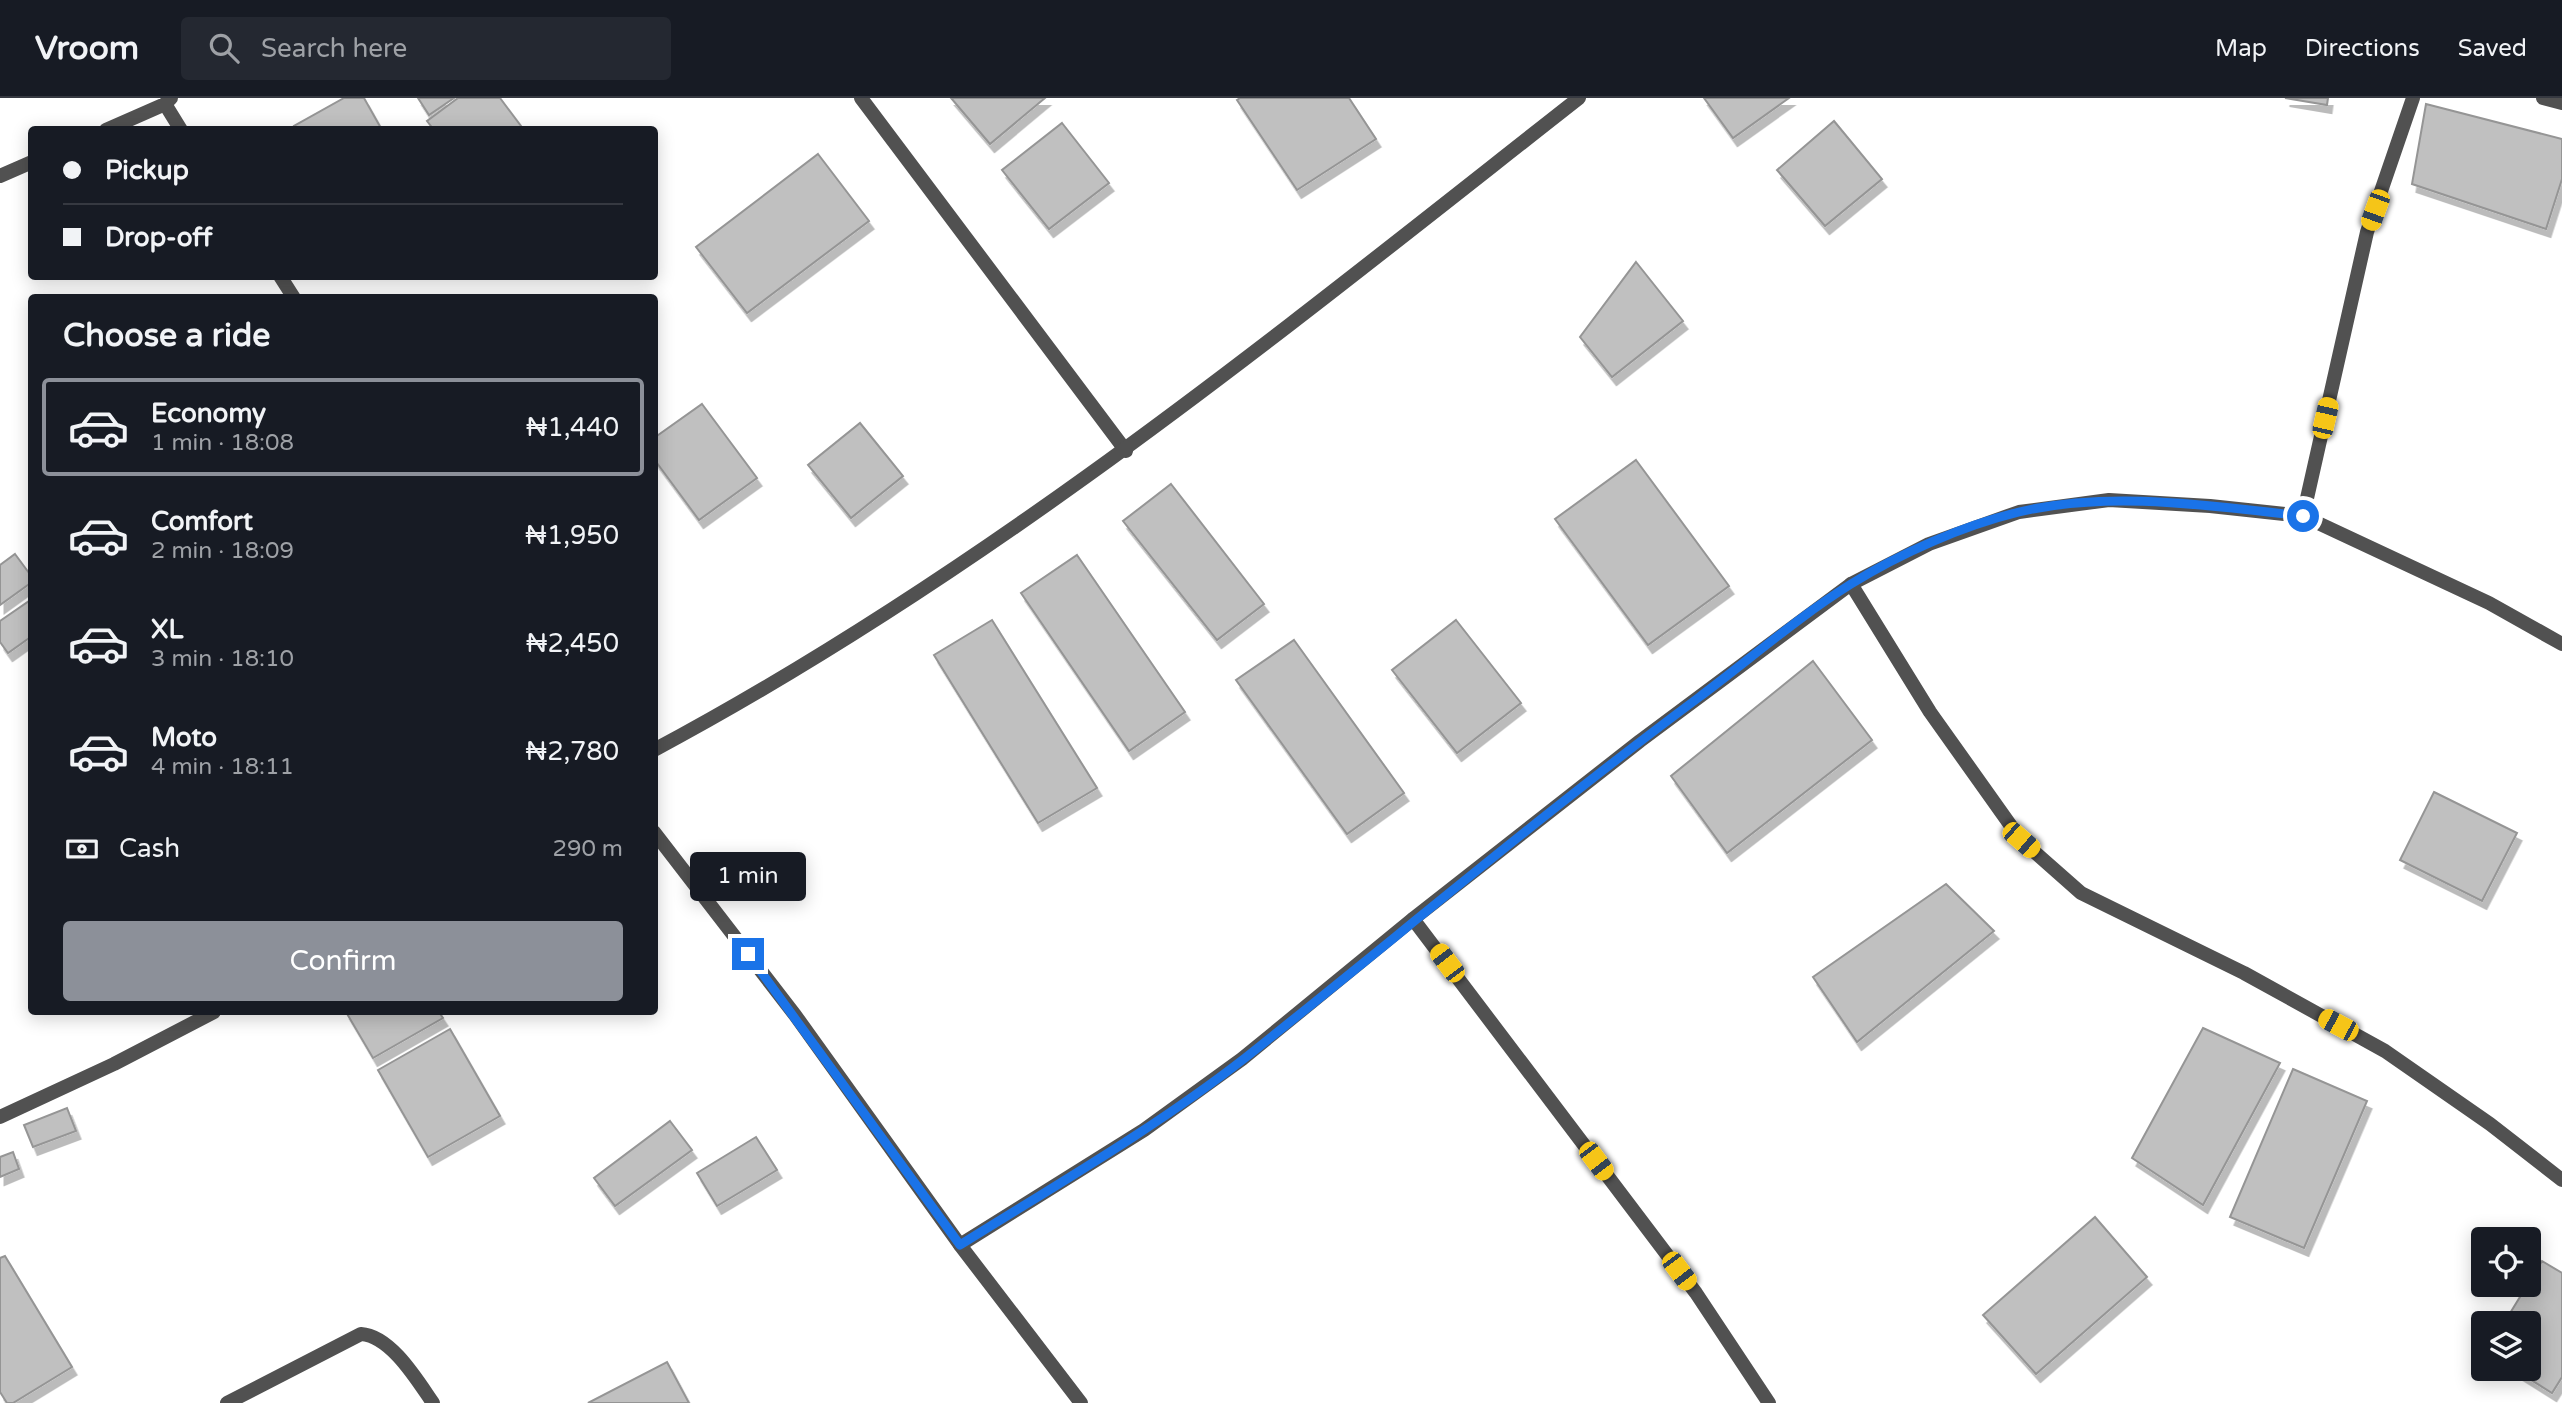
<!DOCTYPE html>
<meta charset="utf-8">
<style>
body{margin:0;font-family:"Varela Round",sans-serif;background:#242831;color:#f1f3f6;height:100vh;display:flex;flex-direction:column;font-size:26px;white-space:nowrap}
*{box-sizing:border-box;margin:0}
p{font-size:23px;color:#9ea1a6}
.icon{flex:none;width:38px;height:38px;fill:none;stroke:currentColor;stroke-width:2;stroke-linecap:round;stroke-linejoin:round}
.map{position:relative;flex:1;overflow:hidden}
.sheet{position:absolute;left:28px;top:196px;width:630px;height:721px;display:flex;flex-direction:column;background:#171b24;border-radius:7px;box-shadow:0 4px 18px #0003}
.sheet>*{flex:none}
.top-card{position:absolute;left:28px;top:28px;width:630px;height:154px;border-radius:7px;box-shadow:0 4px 18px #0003;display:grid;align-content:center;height:154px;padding:0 35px;background:#171b24}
.tools{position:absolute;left:2471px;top:1129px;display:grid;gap:14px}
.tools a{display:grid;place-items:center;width:70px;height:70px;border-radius:7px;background:#171b24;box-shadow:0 4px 18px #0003;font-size:35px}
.end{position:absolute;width:32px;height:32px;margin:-16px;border:9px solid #1a73e8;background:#fff;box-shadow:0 0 0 4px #fff}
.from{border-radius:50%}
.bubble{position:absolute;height:49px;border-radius:7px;background:#171b24;box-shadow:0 4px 18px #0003;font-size:23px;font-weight:600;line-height:49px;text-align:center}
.car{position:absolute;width:21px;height:42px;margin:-21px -10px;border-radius:9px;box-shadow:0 0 5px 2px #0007;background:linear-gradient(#f5c518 24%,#345 0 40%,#f5c518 0 76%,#345 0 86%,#f5c518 0)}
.top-card b{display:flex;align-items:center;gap:24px;height:66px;font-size:26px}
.top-card b+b{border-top:2px solid #363941}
.top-card i{width:18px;height:18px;background:#f1f3f6}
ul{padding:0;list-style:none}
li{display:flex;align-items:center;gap:21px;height:98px;margin:0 14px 10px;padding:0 21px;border:4px solid transparent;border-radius:7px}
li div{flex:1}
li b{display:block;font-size:26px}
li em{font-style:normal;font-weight:600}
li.active{border-color:#8c9099}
li>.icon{width:63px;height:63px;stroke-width:1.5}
h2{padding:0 35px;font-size:32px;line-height:84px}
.pay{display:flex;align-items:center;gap:18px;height:77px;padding:0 35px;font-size:26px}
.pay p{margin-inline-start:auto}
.action{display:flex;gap:14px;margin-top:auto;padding:14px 35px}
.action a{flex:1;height:80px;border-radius:7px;background:#8c9099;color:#fff;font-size:28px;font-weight:600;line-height:80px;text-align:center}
header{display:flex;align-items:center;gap:42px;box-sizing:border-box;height:98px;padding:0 35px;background:#171b24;border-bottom:2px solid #363941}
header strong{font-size:33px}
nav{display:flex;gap:38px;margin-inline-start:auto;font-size:24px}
.search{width:490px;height:63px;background:#242831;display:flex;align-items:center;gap:18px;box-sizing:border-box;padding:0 24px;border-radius:7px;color:#9ea1a6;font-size:26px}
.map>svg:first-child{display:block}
.building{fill:#c0c0c0;stroke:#959595;stroke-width:2;filter:url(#shadow)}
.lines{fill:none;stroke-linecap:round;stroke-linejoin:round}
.minor{stroke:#515151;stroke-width:14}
.tertiary{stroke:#515151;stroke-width:14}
.route{stroke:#1a73e8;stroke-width:9}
</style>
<header>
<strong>Vroom</strong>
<div class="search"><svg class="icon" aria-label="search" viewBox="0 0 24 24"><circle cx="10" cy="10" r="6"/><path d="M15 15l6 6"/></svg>Search here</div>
<nav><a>Map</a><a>Directions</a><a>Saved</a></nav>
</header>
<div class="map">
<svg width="2562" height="1305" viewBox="0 0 2562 1305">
<defs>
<filter id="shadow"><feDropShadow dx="4.5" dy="8" stdDeviation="0" flood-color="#0004"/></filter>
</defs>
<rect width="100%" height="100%" fill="#fff"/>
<g class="building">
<path d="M344,0H364L382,32H296L294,28Z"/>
<path d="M418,0H454L429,17Z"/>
<path d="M458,0H500L524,32H434L427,23Z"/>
<path d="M951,0H1045L990,46Z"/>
<path d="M1240,0H1349L1376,41L1297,92L1237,2Z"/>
<path d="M1704,0H1789L1733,40Z"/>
<path d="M2285,0H2328L2327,7Z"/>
<path d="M2426,6L2562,41V81L2546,131L2412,86Z"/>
<path d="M1834,23L1882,81L1825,128L1777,72Z"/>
<path d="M1062,25L1109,85L1049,131L1002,72Z"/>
<path d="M818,56L869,123L747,215L696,149Z"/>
<path d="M1636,164L1683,223L1612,279L1580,239Z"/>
<path d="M702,306L757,380L699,422L654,361V340Z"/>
<path d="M860,325L903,378L851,420L808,367Z"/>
<path d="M1636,362L1729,488L1648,547L1555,421Z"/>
<path d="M1171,386L1264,506L1217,542L1123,423Z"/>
<path d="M15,456L32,479V484L0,507V467Z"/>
<path d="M1077,457L1185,614L1129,653L1021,495Z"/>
<path d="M32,501V538L8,555L0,544V523Z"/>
<path d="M992,522L1097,690L1038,725L934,557Z"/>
<path d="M1456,522L1521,605L1457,655L1392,572Z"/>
<path d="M1294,542L1404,695L1347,736L1236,582Z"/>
<path d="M1813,563L1872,642L1727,755L1671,678Z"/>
<path d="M2434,694L2517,735L2482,803L2400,762Z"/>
<path d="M1946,786L1994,833L1857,944L1813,879Z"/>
<path d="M346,914H439L443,920L373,960Z"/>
<path d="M2203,930L2280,965L2203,1107L2132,1060Z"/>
<path d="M450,931L500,1018L428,1059L378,972Z"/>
<path d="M2293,971L2367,1003L2304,1150L2230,1119Z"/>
<path d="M67,1010L76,1033L33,1049L24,1027Z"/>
<path d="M670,1023L692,1052L615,1108L594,1080Z"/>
<path d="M756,1039L777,1072L717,1108L697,1075Z"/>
<path d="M13,1054L19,1071L0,1079V1059Z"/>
<path d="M2095,1119L2147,1179L2036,1276L1983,1217Z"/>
<path d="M5,1158L72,1269L13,1305H7L0,1294V1160Z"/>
<path d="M2542,1163L2562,1175V1279L2552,1295L2512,1270H2529V1225H2504Z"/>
<path d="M667,1264L689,1305H588Z"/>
</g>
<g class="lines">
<g class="minor">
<path d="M861,0L1126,353"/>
<path d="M2543,0L2562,5"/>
<path d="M165,6L181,32"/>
<path d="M106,32L165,6L171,0"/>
<path d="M0,78L32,64"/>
<path d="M280,178L294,200"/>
<path d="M2303,418L2367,134L2413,0"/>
<path d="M1851,486L1930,614L2021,742L2081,795L2244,875L2385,953L2490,1026L2562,1082"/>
<path d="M654,652C989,473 1282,233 1579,0"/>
<path d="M1413,821L1696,1195L1769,1305"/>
<path d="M960,1147L1081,1305"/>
<path d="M227,1305L361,1236C391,1238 417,1282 433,1305"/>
</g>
<g class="tertiary">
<path d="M654,734L795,917L960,1147L1144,1032L1242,961L1413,821L1640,643L1851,486L1929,446L2019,414L2109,402L2210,408L2303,418L2489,505L2562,546"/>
<path d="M0,1019L114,966L214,914"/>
</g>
</g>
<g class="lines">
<path class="route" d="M748,856L960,1147C1056,1087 1155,1030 1245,960C1396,840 1543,715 1698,600C1749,562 1798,519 1851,486C1901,455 1962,428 2019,414C2111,392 2210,408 2303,418"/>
</g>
</svg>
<div class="tools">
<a><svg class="icon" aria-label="locate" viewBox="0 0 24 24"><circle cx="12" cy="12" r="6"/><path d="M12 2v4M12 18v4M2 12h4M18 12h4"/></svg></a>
<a><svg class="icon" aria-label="layers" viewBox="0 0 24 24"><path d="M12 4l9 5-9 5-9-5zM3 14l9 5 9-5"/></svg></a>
</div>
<i class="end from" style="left:2303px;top:418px"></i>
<i class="end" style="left:748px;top:856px"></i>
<div class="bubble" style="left:690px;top:754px;width:116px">1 min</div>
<i class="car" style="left:2375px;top:112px;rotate:200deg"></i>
<i class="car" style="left:2325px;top:320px;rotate:13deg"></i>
<i class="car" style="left:2021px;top:742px;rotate:131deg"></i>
<i class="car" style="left:1447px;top:865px;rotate:323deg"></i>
<i class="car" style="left:2338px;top:927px;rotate:298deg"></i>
<i class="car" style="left:1596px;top:1063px;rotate:143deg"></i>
<i class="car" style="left:1679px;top:1173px;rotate:143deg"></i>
<div class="top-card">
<b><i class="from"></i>Pickup</b>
<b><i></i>Drop-off</b>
</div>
<section class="sheet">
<h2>Choose a ride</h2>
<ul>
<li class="active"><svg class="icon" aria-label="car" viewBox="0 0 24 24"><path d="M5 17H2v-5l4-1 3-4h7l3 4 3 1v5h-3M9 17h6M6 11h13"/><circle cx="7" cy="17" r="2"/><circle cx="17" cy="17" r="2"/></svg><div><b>Economy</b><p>1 min · 18:08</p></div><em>₦1,440</em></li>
<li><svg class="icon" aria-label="car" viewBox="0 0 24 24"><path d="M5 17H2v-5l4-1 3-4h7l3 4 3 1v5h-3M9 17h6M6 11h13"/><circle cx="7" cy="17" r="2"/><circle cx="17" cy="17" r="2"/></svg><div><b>Comfort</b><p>2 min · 18:09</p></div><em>₦1,950</em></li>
<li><svg class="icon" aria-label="car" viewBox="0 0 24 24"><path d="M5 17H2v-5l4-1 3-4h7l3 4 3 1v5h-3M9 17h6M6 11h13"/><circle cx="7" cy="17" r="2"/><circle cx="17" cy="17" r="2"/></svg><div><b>XL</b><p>3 min · 18:10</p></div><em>₦2,450</em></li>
<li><svg class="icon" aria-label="car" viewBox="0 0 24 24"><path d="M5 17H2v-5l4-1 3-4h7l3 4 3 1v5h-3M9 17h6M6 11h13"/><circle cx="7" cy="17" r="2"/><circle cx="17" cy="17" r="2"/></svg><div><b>Moto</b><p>4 min · 18:11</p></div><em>₦2,780</em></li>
</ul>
<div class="pay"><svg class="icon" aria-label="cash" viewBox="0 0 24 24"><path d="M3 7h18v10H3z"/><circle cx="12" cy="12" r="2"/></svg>Cash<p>290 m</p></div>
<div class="action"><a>Confirm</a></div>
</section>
</div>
